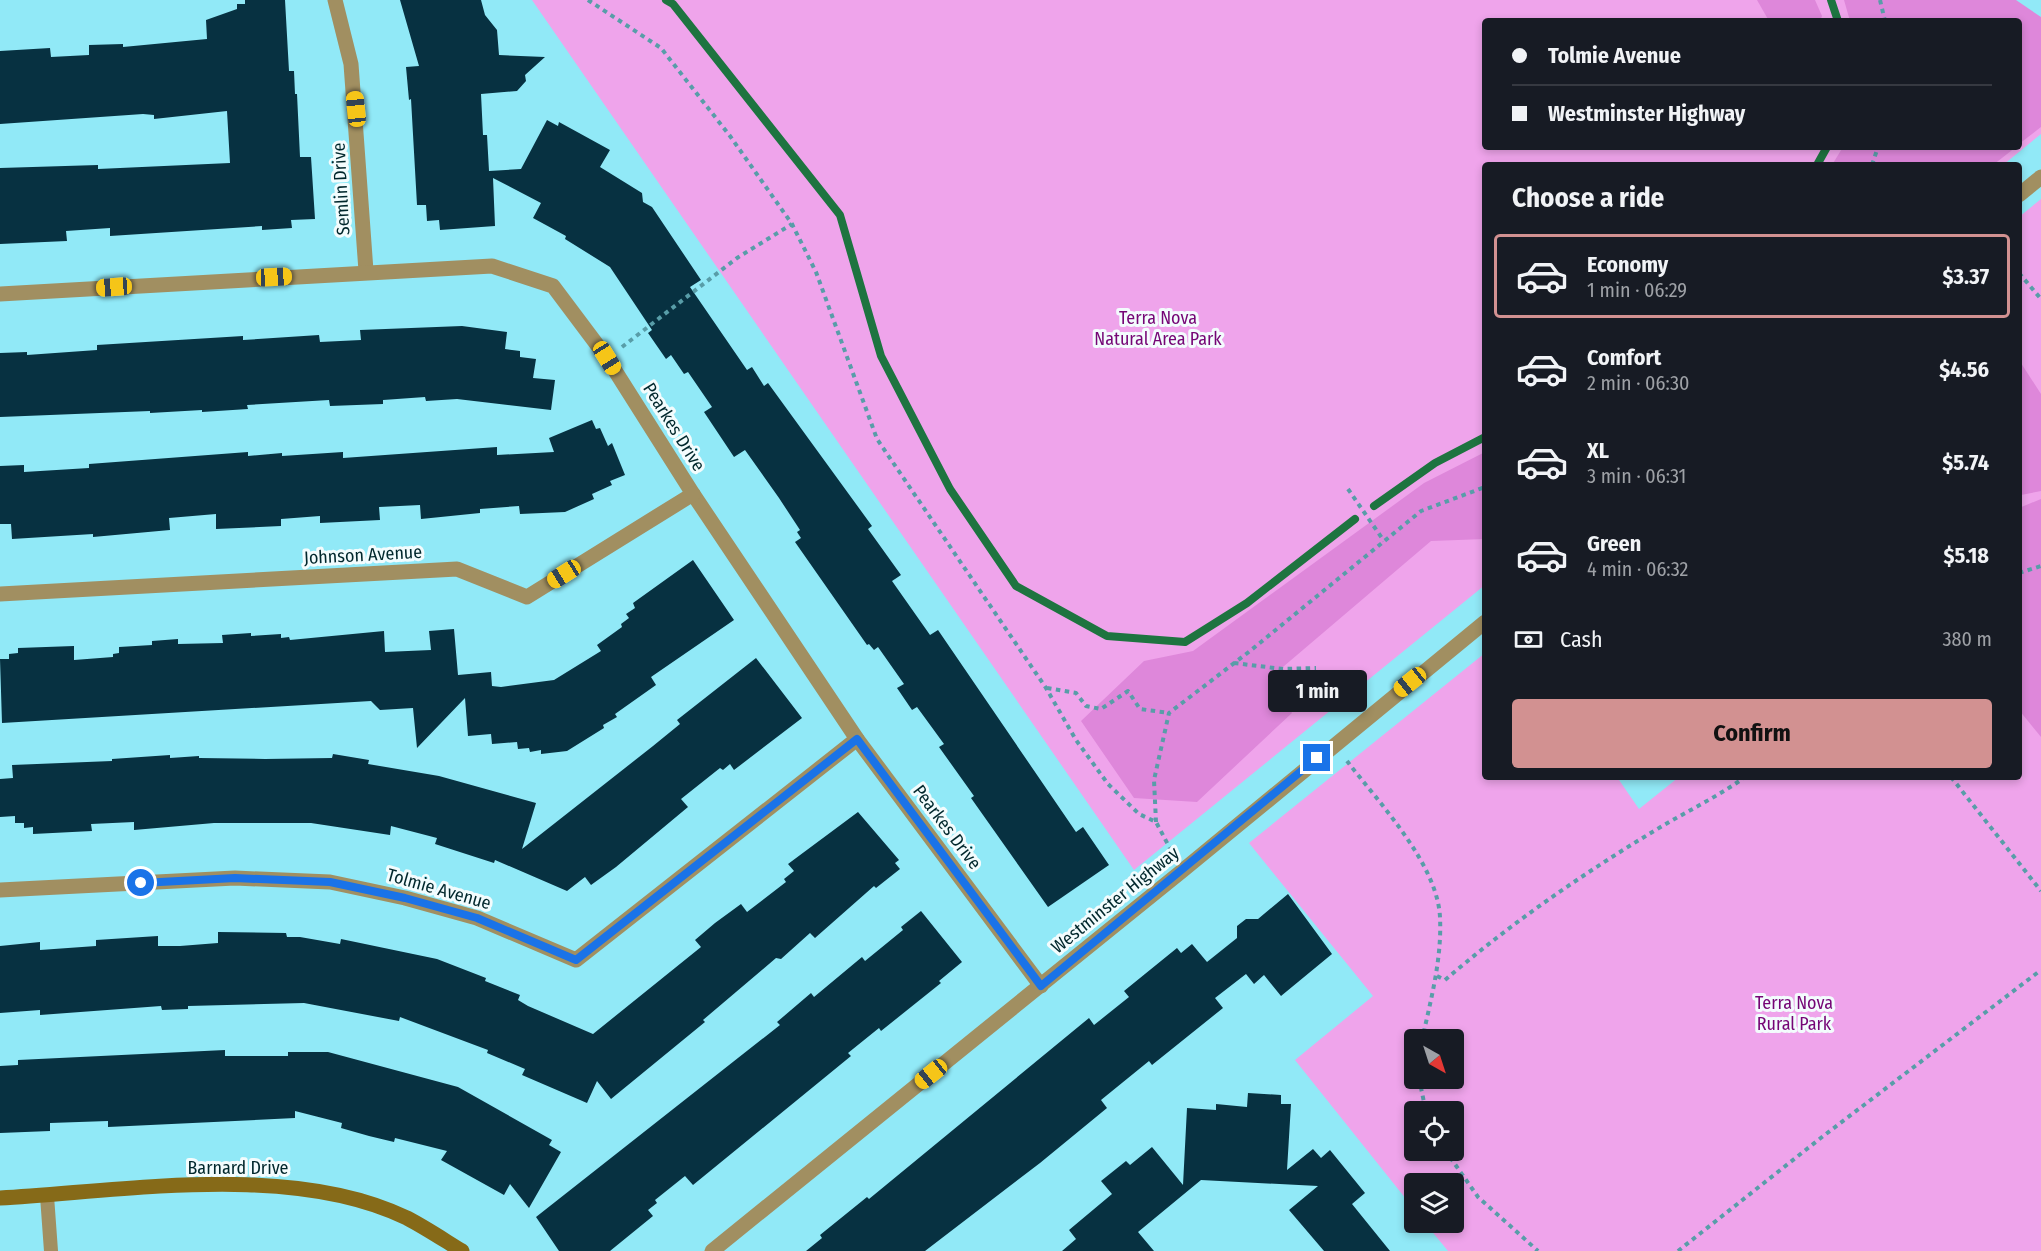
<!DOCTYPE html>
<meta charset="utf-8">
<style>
body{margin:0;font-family:"Fira Sans Condensed",sans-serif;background:#242831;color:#f1f3f6;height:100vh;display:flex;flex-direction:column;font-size:22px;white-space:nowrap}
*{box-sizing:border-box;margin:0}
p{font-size:20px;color:#9ea1a6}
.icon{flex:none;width:33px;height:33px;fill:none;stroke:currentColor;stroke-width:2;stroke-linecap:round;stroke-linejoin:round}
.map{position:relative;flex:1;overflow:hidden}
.details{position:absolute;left:1482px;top:162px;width:540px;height:618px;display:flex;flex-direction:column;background:#171b24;border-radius:6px;box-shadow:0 3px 9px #0003}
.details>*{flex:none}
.hud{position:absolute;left:1482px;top:18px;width:540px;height:132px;border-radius:6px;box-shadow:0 3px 9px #0003;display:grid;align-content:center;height:132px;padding:0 30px;background:#171b24}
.needle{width:39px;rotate:141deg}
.fabs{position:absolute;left:1404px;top:1029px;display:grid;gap:12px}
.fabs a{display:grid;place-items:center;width:60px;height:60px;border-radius:6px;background:#171b24;box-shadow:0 3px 9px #0003;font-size:30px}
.end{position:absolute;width:27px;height:27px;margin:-14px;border:8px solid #1a73e8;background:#fff;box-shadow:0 0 0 3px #fff}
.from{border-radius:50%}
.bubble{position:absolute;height:42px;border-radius:6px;background:#171b24;box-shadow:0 3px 9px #0003;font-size:20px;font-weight:700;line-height:42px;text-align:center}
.car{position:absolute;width:18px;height:36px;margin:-18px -9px;border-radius:8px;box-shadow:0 0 4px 2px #0007;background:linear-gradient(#f5c518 24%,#345 0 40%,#f5c518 0 76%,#345 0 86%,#f5c518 0)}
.hud b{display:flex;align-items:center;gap:21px;height:57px;font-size:22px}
.hud b+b{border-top:2px solid #363941}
.hud i{width:15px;height:15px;background:#f1f3f6}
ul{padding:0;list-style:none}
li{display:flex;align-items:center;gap:18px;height:84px;margin:0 12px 9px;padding:0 18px;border:3px solid transparent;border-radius:6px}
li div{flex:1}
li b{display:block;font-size:22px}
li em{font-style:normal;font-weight:700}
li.active{border-color:#d29191}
li>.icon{width:54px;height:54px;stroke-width:1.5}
h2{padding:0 30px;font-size:27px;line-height:72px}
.pay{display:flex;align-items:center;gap:15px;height:66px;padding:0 30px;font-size:22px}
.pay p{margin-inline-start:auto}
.action{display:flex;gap:12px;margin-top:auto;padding:12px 30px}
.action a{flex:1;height:69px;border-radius:6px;background:#d29191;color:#111;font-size:24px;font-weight:700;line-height:69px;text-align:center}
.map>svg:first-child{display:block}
.green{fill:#efa4eb;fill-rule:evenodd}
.forest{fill:#de87da}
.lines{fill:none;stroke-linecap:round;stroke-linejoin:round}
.stream{stroke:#1e7440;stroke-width:8}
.building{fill:#073141}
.path{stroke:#589da8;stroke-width:4;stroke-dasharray:4.5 4.5;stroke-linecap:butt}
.lane{stroke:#a18f61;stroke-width:14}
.street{stroke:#a18f61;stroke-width:15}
.secondary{stroke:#866a18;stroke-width:15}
.route{stroke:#1a73e8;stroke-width:8}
.labels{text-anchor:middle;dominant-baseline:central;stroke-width:6;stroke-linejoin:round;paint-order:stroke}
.street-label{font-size:18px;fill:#00272c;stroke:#f3fcfd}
.park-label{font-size:18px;fill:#750575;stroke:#f3fcfd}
</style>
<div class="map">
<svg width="2041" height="1251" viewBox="0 0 2041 1251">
<rect width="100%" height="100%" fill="#91e9f7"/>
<g class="green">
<path d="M532,0H1968L1985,21H1485V147H2019V62L2041,90V134L2003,165H1485V585L1134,870Z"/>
<path d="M2041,199V1251H1448L1425,1223L1454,1222V1184H1414V1209L1295,1060L1373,996L1249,843L1485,653V777H1617L1639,809L1679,777H2019V217ZM1414,1040H1454V1078H1414ZM1414,1112H1454V1150H1414Z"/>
</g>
<g class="forest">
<path d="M1757,0H1815L1822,16L1820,21H1769Z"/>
<path d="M1844,0H2016L2041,17V127L2019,144V21H1850Z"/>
<path d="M1843,147H2016L1993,165H1832Z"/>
<path d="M2019,360L2041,394V491L2021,495Z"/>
<path d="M1485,452V539L1431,541L1270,678L1292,713L1197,802L1134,798L1081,721L1144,661L1193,651L1424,483Z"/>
<path d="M2041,499V737L2019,710V508Z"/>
</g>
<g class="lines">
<g class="stream">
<path d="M666,0L673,4L840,215L881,356L950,489L1016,586L1107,636L1185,642L1247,603L1355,519"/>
<path d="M1831,0L1838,21"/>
<path d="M1817,165L1827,147"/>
<path d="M1374,506L1435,463L1485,437"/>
</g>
</g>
<g class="building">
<path d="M245,0H285L289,71H294L295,94H297L300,157H311L315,219L291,220L292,228L262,230V226L110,236V228L66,231L67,241L0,244V168L98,165V169L230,163L227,111L154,119V115L143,114L0,124V51L50,48L51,57L89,55V45L123,44V47L207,39L206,20L237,9V4H245Z"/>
<path d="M400,0H481L485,15L497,30L499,55L545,57L525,75L526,81L517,91L481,94L483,135H487L489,171L521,169L547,120L558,126L559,122L610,150L600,167L642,193L643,202L652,207L701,280L690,287L747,370L752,367L764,386L768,383L872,526L868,529L901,575L892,581L930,635L938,630L1076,832L1083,827L1109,865L1048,907L971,798L974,796L939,747L944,744L917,707L912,710L897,688L904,684L878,647L874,650L869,644L867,645L795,542L801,538L797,532L800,530L779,498L745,450L734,457L704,412L712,407L688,372L684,374L671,355L666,359L648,333L652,330L610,267L565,239L566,236L533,218L541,203L493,178L495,226L440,230L439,220L427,221L426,205H417L411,99L409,100L406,67L419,66Z"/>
<path d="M462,326L507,332L505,349L520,351V357L536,359L533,378L555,380L551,410L457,399L426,401L425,397L383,400V404L330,406L329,400L247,405L248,409L202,412V410L150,413V411L0,417V353L27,352V355L97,350V345L243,336V340L319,335L320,342L361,340L360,330Z"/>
<path d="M592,420L596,429L600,428L608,446L612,443L625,475L610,481L612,485L592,494L594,499L565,512L520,514L519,506L480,509V513L421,519L420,505L379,507L380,520L320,523V516L281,519V526L216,529V514L169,518L170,530L93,537V534L12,539L11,524H0V466L24,465V472L89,468V464L248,452V456L282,453V456L343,452V458L497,447V455L554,452L549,438Z"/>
<path d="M693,560L734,620L651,677L656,685L615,714L617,717L603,725L604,728L567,751L541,754V750L530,752L529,748L518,749L517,742L492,744L491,734L468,736L465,698L417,748L413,708L380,710L371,701L2,723L0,659H9V654L18,653V648L74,646V660L113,657V654L119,653V647L152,645V641L178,639V644L223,643L222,635L251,633V636L281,634V638L289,637L290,640L384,631L385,652L431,650L429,631L454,629L458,675L491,672L492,686L501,687L554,680L601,651L597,645L622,627L621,624L629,618L626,614L635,608L633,603Z"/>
<path d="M756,658L802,718L734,770L730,764L723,770L720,768L681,799L688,807L616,867L591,885L585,877L567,891L495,860L494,863L435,844L437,838L391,826L390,835L311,823H214L134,830V822L91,824L92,831L33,834V827L24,828V823H15V816L0,817V779L13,778L12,765L112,761V759L170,755V758L199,756V758L265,759L332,758L333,754L369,760L368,764L439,776L536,803L522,849L653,746L680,724L677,720Z"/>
<path d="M858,812L899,860L895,863L900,869L876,888L874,886L815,938L810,933L781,959L776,958L703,1020L705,1022L611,1099L597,1081L587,1103L522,1075L525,1069L487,1053L488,1050L400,1017L399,1021L304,1003L188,1006V1009L162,1010L161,1006L40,1015V1010L0,1013V946L40,942V950L96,946V940L158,936V946H180L218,943V932L286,933L287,937H300L340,944L341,939L437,959L486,978L485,981L520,995L518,1000L528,1006L593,1034L701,947L695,940L715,923L741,904L747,912L786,882L784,879L794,871L788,864Z"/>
<path d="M1288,894L1332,954L1281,996L1264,975L1254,984L1246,974L1215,998L1223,1008L1152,1065L1149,1061L1101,1100L1107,1108L1040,1163L925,1251H806L822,1238L820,1235L867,1197L869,1199L1089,1018L1094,1025L1129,997L1124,991L1177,948L1181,953L1192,944L1207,962L1237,938V926L1246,919H1258Z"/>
<path d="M921,911L962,962L939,981L941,983L881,1031L879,1028L848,1053L851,1056L693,1185L685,1176L655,1200L657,1203L648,1210L653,1216L610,1251H559L536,1217L780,1025L777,1022L811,993L814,997L862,957L865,961L903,930L901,927Z"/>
<path d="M225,1050V1056H288V1052H328L458,1087L552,1140L549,1145L561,1152L529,1208L510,1184L504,1195L441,1160L447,1151L395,1138L394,1142L369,1136L341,1128L342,1123L295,1111V1118L108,1127V1121L50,1123V1131L0,1133V1066L18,1065V1060Z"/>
<path d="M1248,1093L1281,1095V1104H1291L1287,1170L1313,1149L1321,1158L1330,1150L1365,1193L1352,1204L1390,1251H1324L1289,1210L1318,1186L1201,1180L1138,1232L1154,1251H1062L1076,1239L1069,1230L1112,1194L1101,1181L1126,1161L1130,1165L1152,1147L1183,1185L1187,1108L1216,1110V1104L1247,1107Z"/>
</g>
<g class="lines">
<g class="path">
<path d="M588,0L661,48L730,136L792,224L816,272L877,439L1046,688L1076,740L1108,784L1139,814L1156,822L1173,854"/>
<path d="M1880,0L1885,21"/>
<path d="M1872,165L1878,147"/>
<path d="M2019,273L2041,299"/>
<path d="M622,347L737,258L792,224"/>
<path d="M1348,489L1384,541"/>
<path d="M2019,573L2041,566"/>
<path d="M1234,663L1283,669L1316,668"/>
<path d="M1047,688L1076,693L1086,706L1101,709L1128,691L1140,709L1169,713"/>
<path d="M1347,761C1379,803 1437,863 1440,917C1442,959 1431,999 1422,1040"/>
<path d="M1951,777L2041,891"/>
<path d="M1156,822L1154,780L1169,713L1250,651L1421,511L1485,487"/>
<path d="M1437,976L1445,980C1510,924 1581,875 1654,831C1685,812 1716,798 1745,777"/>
<path d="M1419,1078L1426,1112"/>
<path d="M1445,1150L1478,1197L1538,1251"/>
<path d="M1678,1251L1822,1137L2041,970"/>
</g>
<path class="lane" d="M47,1196L51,1251"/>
<g class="street">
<path d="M335,0L351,64L366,271"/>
<path d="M2019,195L2041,177"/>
<path d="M0,294L492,266L553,286L607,358L693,494L857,739L1041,986"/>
<path d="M0,594L457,569L527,597L693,494"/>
<path d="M0,890L235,878L330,882L405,898L477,918L576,960L857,739"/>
<path d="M712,1251L1182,871L1485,622"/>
</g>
<path class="secondary" d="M0,1198C125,1191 292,1162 407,1218C426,1228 444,1240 462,1251"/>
</g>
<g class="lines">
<path class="route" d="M141,883L235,878L330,882L405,898L477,918L576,960L857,739L1041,986L1317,758"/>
</g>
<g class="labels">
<g class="street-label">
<text transform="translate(341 189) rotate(-93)">Semlin Drive</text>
<text transform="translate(674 427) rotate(58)">Pearkes Drive</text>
<text transform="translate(363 555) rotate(-3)">Johnson Avenue</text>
<text transform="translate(947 827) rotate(53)">Pearkes Drive</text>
<text transform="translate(439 889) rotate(16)">Tolmie Avenue</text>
<text transform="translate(1115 900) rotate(-39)">Westminster Highway</text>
<text x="238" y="1168">Barnard Drive</text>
</g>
<g class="park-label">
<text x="1158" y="318">Terra Nova<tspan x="1158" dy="21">Natural Area Park</tspan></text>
<text x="1794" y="1003">Terra Nova<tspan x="1794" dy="21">Rural Park</tspan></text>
</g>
</g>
</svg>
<div class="fabs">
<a><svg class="needle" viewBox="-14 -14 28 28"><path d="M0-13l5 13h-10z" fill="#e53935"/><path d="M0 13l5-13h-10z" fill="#9ea1a6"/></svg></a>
<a><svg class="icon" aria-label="locate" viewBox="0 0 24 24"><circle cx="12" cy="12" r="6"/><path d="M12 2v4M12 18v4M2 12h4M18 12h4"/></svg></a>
<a><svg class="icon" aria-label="layers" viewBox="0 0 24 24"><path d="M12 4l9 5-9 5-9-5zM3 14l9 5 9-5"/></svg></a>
</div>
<i class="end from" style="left:141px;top:883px"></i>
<i class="end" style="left:1317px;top:758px"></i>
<div class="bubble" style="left:1268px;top:670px;width:99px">1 min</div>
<i class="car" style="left:356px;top:109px;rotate:354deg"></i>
<i class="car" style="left:274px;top:277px;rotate:87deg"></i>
<i class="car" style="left:114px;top:287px;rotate:266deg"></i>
<i class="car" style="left:607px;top:358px;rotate:148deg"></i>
<i class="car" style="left:564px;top:574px;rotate:238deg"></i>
<i class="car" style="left:1410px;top:682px;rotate:231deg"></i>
<i class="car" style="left:931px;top:1074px;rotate:231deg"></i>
<div class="hud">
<b><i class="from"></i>Tolmie Avenue</b>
<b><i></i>Westminster Highway</b>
</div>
<section class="details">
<h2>Choose a ride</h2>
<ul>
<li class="active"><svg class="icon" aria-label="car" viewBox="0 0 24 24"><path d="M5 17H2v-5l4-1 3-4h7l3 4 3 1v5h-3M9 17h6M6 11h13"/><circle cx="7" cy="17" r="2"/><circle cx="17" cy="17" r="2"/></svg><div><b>Economy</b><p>1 min · 06:29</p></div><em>$3.37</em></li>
<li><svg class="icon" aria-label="car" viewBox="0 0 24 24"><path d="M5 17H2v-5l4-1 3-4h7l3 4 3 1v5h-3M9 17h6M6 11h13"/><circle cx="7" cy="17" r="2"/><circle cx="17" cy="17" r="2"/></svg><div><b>Comfort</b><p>2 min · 06:30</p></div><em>$4.56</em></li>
<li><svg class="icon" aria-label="car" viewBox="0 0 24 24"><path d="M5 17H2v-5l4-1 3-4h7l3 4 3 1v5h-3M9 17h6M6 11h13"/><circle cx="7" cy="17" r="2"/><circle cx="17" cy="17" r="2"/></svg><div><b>XL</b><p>3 min · 06:31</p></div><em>$5.74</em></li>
<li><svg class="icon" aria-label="car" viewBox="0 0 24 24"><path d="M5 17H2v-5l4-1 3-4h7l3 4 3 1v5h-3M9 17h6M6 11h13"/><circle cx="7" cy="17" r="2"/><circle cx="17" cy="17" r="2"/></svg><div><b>Green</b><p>4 min · 06:32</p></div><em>$5.18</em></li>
</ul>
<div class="pay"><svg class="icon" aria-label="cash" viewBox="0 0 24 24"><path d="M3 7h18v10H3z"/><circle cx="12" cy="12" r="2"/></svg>Cash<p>380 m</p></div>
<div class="action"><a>Confirm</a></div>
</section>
</div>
